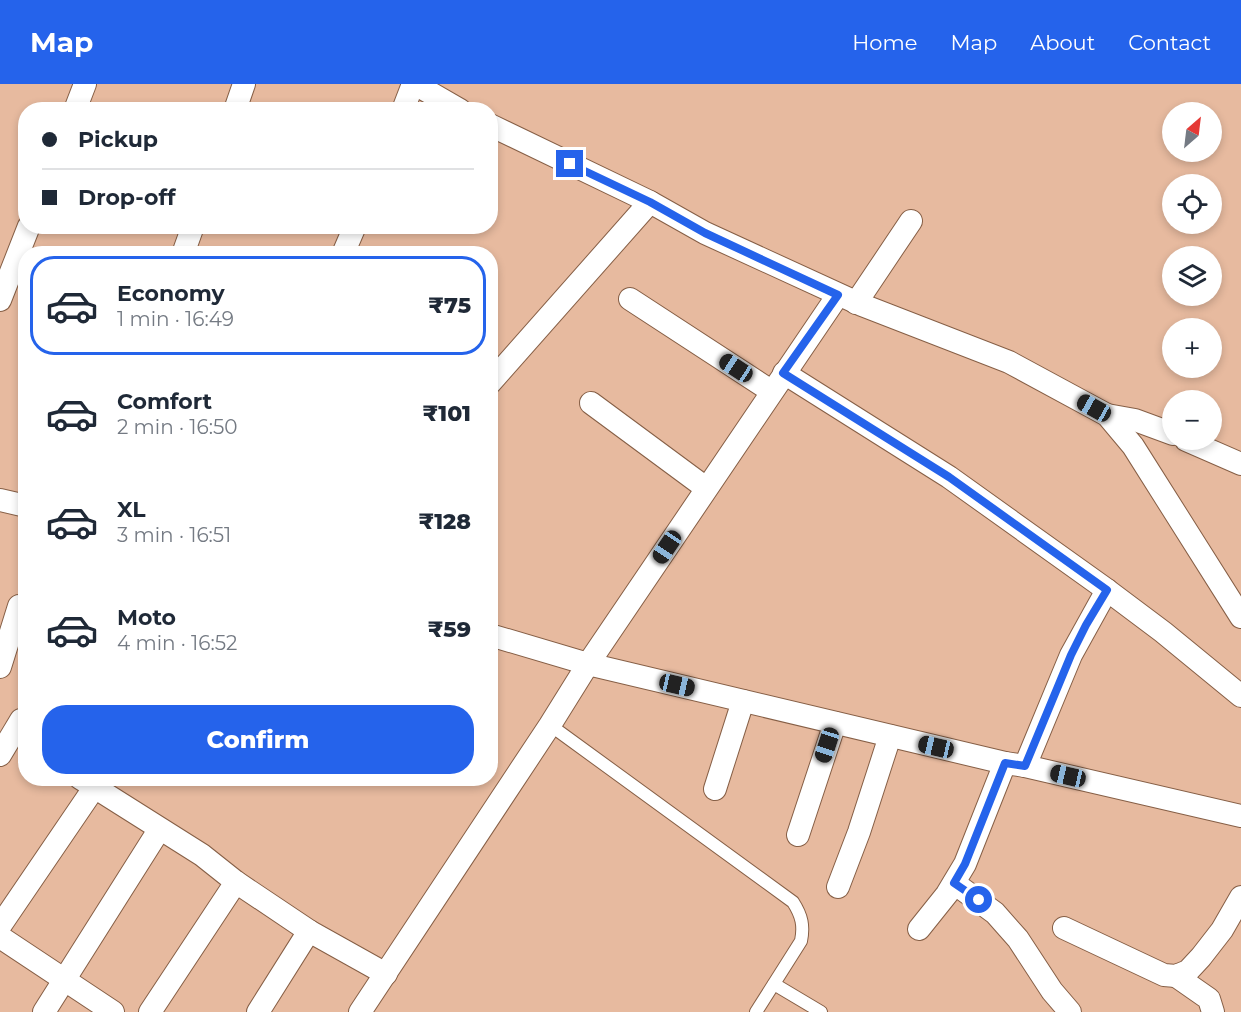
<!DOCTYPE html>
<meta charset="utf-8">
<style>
body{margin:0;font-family:Montserrat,sans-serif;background:#f2f2f3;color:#1f2937;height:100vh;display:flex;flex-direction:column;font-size:22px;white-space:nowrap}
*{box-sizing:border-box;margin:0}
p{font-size:20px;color:#747a83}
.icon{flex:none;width:33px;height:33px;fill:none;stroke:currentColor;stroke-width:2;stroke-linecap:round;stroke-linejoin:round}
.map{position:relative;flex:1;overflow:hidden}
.sheet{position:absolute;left:18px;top:162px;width:480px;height:540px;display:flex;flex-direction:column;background:#fff;border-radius:24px;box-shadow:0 3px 9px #0003}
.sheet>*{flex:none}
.guide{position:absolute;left:18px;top:18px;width:480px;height:132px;border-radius:24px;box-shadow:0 3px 9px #0003;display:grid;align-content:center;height:132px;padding:0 24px;background:#fff}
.needle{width:39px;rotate:28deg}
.buttons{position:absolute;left:1162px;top:18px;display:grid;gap:12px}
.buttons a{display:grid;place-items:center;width:60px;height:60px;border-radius:50%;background:#fff;box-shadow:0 3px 9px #0003;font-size:30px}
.end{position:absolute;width:27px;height:27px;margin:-14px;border:8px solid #2563eb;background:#fff;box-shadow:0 0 0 3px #fff}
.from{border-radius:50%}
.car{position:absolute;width:18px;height:36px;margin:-18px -9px;border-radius:8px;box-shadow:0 0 4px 2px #0007;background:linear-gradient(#222 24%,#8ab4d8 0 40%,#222 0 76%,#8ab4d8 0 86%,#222 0)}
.guide b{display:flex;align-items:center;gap:21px;height:57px;font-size:22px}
.guide b+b{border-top:2px solid #e0e1e3}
.guide i{width:15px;height:15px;background:#1f2937}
ul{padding:10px 0 0;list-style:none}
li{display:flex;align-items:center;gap:18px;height:99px;margin:0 12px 9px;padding:0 12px;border:3px solid transparent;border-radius:24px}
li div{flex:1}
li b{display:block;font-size:22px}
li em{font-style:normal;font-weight:800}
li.selected{border-color:#2563eb}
li>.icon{width:54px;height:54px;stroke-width:1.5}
.action{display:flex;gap:12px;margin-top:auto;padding:12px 24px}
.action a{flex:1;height:69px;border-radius:24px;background:#2563eb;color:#fff;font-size:24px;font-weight:800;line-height:69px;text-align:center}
header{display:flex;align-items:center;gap:36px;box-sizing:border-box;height:84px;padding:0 30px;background:#2563eb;color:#fff}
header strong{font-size:28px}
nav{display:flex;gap:33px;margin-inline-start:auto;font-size:21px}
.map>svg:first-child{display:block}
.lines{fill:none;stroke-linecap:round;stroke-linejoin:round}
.service-casing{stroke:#865f46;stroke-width:14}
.minor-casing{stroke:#865f46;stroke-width:24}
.service{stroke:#fff;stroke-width:12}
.minor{stroke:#fff;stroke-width:22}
.route{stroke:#2563eb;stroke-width:8}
</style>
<header>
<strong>Map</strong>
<nav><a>Home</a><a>Map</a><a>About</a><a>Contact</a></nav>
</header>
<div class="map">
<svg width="1241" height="928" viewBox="0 0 1241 928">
<rect width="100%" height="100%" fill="#e7ba9f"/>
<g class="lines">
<defs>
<g id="service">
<path d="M550,641L793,818C802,832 804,842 801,857L756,928"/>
<path d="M774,900L821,928"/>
</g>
<g id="minor">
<path d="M415,0L460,26"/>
<path d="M75,26L85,0"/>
<path d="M235,26L244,0"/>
<path d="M403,26L413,0"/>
<path d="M490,41L650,118L705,149L862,221L1009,278L1107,331L1133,362L1241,533"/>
<path d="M183,170L193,142"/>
<path d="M343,170L355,142"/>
<path d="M630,215L771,307"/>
<path d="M0,216L29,142"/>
<path d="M856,219L911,137"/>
<path d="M784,289L949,393L1107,506L1163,548L1241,612"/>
<path d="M490,299L650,118"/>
<path d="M591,319L706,404"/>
<path d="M1107,331L1135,336L1173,350"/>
<path d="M1186,356L1241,380"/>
<path d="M0,416L26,422"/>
<path d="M490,551L588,580L1005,679L1025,682L1241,732"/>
<path d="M0,583L19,522"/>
<path d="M0,671L21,636"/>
<path d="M1025,682L1071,571L1107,506"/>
<path d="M80,694L202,771L236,798L309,847"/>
<path d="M715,705L743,617"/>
<path d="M798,751L835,639"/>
<path d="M954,799L995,829L1018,855L1052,907L1070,928"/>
<path d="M838,803L859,748L890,652"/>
<path d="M0,842L94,704"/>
<path d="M1064,844L1164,891L1176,892L1188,887L1201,873L1222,846L1241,813"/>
<path d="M919,845L947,810L965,780L1005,679"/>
<path d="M0,853L113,928"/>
<path d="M1176,892L1209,915L1213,928"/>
<path d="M44,928L159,746"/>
<path d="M150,928L236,798"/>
<path d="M258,928L309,847L386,890"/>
<path d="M360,928L550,641L588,580L838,211"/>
</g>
</defs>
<use href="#service" class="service-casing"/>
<use href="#minor" class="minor-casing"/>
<use href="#service" class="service"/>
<use href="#minor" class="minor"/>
</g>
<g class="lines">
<path class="route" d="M570,80L650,118L705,149L838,211L783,289L949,393L1107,506L1086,541L1071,571L1025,682L1005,679L965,780L954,799L979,816"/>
</g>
</svg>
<div class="buttons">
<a><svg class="needle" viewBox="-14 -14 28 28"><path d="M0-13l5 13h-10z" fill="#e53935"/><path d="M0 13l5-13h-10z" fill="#747a83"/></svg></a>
<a><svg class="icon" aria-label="locate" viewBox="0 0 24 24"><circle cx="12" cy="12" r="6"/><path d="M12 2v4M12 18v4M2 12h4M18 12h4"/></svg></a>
<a><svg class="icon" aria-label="layers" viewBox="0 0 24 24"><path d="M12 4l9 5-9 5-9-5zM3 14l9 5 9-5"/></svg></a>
<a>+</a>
<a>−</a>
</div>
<i class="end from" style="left:979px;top:816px"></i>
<i class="end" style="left:570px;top:80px"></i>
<i class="car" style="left:736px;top:284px;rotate:303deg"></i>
<i class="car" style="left:1094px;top:324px;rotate:299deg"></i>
<i class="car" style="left:667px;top:463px;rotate:214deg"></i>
<i class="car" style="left:677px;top:601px;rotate:103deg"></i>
<i class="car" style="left:827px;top:661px;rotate:198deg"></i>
<i class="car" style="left:936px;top:663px;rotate:283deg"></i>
<i class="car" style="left:1068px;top:692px;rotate:283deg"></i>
<div class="guide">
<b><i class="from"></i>Pickup</b>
<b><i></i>Drop-off</b>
</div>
<section class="sheet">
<ul>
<li class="selected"><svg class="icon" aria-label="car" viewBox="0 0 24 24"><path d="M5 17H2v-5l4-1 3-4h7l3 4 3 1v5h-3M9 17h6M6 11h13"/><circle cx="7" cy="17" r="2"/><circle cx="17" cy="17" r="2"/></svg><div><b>Economy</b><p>1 min · 16:49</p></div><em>₹75</em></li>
<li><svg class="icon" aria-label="car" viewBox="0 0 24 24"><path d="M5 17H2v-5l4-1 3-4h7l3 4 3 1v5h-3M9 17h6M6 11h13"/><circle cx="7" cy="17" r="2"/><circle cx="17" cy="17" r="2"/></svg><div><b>Comfort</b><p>2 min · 16:50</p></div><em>₹101</em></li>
<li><svg class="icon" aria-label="car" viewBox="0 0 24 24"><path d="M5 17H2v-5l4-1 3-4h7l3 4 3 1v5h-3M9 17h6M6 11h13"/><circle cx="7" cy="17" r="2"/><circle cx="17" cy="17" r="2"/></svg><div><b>XL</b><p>3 min · 16:51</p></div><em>₹128</em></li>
<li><svg class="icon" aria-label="car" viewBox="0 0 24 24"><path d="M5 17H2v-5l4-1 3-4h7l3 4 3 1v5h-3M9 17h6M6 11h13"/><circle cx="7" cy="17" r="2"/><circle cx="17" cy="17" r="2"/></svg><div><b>Moto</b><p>4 min · 16:52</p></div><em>₹59</em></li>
</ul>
<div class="action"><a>Confirm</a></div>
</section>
</div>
